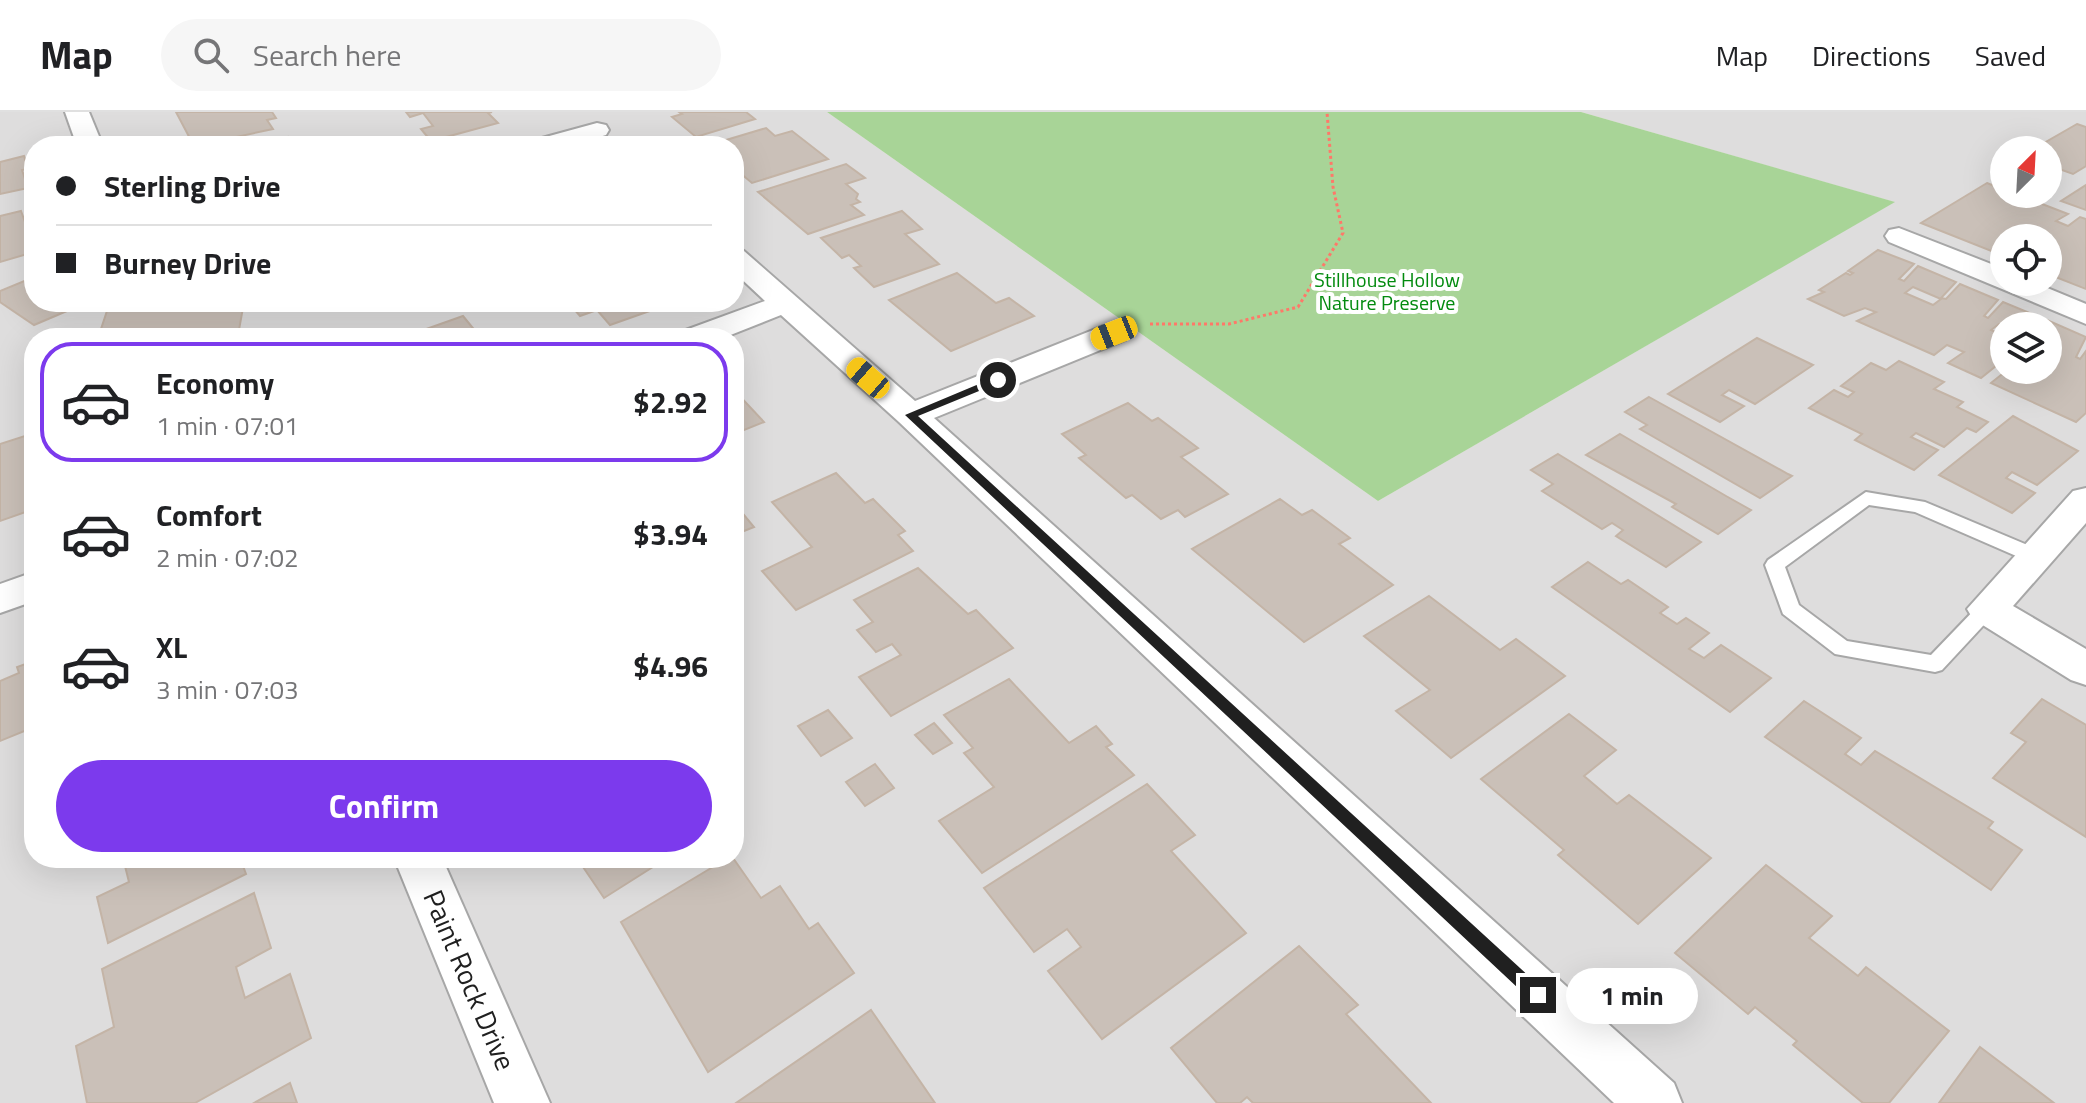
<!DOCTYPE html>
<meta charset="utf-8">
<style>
body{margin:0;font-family:"Titillium Web",sans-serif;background:#f6f6f6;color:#202124;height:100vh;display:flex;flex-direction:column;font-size:30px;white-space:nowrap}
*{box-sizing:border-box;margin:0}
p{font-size:26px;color:#757577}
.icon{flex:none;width:44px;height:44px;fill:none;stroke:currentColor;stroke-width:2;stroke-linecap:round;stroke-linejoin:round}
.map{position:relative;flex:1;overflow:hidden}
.sheet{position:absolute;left:24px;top:216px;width:720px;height:540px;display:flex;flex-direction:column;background:#fff;border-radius:32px;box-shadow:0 8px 32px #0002}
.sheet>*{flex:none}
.top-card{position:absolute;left:24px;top:24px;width:720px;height:176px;border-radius:32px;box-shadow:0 8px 32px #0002;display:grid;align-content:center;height:176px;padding:0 32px;background:#fff}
.needle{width:52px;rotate:24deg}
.controls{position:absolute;left:1990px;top:24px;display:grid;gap:16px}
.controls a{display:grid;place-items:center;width:72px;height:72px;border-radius:50%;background:#fff;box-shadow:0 8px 32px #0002;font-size:40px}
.end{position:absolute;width:36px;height:36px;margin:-18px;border:10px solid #202020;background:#fff;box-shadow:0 0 0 4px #fff}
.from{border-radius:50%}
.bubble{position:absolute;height:56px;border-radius:28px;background:#fff;box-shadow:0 8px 32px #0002;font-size:26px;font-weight:700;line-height:56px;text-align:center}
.car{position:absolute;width:24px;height:48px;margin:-24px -12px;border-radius:10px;box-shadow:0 0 6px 2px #0007;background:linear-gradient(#f5c518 24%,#345 0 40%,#f5c518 0 76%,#345 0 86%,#f5c518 0)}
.top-card b{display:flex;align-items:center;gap:28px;height:76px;font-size:30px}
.top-card b+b{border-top:2px solid #e0e0e0}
.top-card i{width:20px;height:20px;background:#202124}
ul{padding:14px 0 0;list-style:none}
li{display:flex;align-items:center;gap:24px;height:120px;margin:0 16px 12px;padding:0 16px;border:4px solid transparent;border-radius:32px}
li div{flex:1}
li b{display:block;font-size:30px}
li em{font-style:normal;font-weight:700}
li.selected{border-color:#7c3aed}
li>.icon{width:72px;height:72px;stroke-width:1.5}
.action{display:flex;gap:16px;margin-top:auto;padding:16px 32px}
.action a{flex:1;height:92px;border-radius:48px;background:#7c3aed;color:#fff;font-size:32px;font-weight:700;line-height:92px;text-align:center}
header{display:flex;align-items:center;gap:48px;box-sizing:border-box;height:112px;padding:0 40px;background:#fff;border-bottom:2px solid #e0e0e0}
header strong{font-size:38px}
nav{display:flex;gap:44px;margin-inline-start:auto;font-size:28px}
.search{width:560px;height:72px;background:#f6f6f6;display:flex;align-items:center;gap:20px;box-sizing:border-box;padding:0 28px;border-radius:44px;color:#757577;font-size:30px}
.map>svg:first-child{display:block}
.residential{fill:#dedddd;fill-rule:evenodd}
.forest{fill:#a8d497}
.building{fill:#cac0b8;stroke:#c4b4a6;stroke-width:2;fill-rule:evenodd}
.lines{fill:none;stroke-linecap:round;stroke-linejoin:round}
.lane-casing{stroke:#a7a7a7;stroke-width:4}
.street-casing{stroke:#a7a7a7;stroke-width:4}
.path{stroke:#ff7869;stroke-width:3;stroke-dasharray:3 3;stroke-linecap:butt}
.lane{fill:#fff;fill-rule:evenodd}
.street{fill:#fff;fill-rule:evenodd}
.route{fill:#202020}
.labels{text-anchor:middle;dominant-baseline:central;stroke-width:8;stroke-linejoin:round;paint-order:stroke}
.far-park-label{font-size:20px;fill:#028a0e;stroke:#fff}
.near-street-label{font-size:28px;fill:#202020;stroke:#fff}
</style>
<header>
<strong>Map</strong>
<div class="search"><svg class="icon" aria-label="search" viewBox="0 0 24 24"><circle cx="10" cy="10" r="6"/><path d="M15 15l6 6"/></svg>Search here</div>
<nav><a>Map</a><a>Directions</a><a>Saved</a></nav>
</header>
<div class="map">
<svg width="2086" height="991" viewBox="0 0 2086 991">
<rect width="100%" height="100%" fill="#f1ede5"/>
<path class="residential" d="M0,0H827L1378,389L1894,90L1581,0H2086V991H0ZM34,34H734V190H34ZM2004,38H2048V82H2004ZM2004,126H2048V170H2004ZM2004,214H2048V258H2004ZM34,226H734V746H34Z"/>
<path class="forest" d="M827,0H1581L1895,90L1378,389Z"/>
<g class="building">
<path d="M176,0H272L276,6L267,8L273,17L194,34Z"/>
<path d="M406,0H492L488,1L498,11L431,29L421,17L433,14L423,1L410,5Z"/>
<path d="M679,0H746L755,7L696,25L672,5L682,2Z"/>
<path d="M2077,12L2086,15V54L2073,62L2048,53V38H2032Z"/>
<path d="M766,16L775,24L792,19L828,47L752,71L734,56V34L716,31Z"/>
<path d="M288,25L294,34H252Z"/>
<path d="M24,44L28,57L22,58L28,76L0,82V50Z"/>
<path d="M846,52L865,66L846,72L858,82L856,87L860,90L851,93L864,103L808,122L758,80Z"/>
<path d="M1987,71L2004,78V82H2016L2068,102L2056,109L2068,114L2080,105L2086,107V177L2048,162V126H2004V144L1921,111Z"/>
<path d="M2086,73V98L2061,89Z"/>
<path d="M21,99L29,121L34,120V140L0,150V104Z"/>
<path d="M902,99L922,117L905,122L939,152L874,175L854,156L861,154L849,143L842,146L821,126Z"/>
<path d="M1878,138L1914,152L1899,167L1904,169L1918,154L1956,170L1941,186L1946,187L1960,172L1998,188L1984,204L1988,206L2003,190L2044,207L2038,214L1999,212L1991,218L2004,224V258H2048V214H2043L2047,208L2086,225L2076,245L2080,247L2086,239V301L2076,310L1991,271L2006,259L1996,254L1981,266L1948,251L1964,240L1947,233L1934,243L1857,209L1876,200L1865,196L1844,204L1808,187L1824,180L1819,178L1846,161L1850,163L1853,161L1848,159ZM1913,175L1941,187L1933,193L1905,181Z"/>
<path d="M957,161L996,191L1009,186L1034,204L951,239L889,188Z"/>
<path d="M34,165V190H88L34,213L0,190V179Z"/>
<path d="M110,190H244L239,218L195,226H98Z"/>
<path d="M568,190H652L658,196L610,213L597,198L580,204Z"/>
<path d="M463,204L481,226H401Z"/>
<path d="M1757,226L1813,253L1755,292L1729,278L1722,283L1744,294L1720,310L1668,282Z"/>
<path d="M1899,249L1944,270L1934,277L1963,290L1957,295L1988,310L1976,320L1967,316L1944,335L1916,321L1911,325L1938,338L1914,358L1855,328L1862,322L1809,296L1834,278L1848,285L1854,280L1841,274L1871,251L1886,258Z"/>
<path d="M734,278L764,310L734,322Z"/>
<path d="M1649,285L1788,362L1792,364L1760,386L1640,317L1647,313L1625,300Z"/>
<path d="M1128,291L1152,309L1158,306L1198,336L1181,345L1228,382L1185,405L1178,398L1161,407L1132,383L1126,386L1079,346L1086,343L1062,322Z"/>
<path d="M2013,304L2078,339L2037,373L2012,360L2006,366L2035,381L2012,401L1939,363Z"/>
<path d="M34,321V348L28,350L31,364L34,363V397L0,409V332Z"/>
<path d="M1620,322L1726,384L1751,398L1718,422L1672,395L1676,392L1586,343Z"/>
<path d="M1558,342L1701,430L1666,455L1616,424L1623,418L1612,411L1602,417L1542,379L1553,372L1531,358Z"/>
<path d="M836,361L865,391L873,387L905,419L898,423L913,439L796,498L762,459L812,435L772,390Z"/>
<path d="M1280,387L1302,403L1312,398L1350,426L1339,432L1393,473L1304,530L1192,437Z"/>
<path d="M739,397L754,415L734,423V399Z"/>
<path d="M1588,450L1621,472L1628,468L1668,495L1660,501L1677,512L1686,506L1709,521L1689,537L1704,546L1721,533L1771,566L1730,600L1552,475Z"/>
<path d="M918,456L968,502L976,498L1013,536L891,604L859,565L901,543L892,532L876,540L857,518L873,510L854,488Z"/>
<path d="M1429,484L1500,538L1516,527L1565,564L1451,646L1396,599L1430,578L1364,524Z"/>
<path d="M34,549V615L0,629V569L19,561L17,555Z"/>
<path d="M1009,567L1069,631L1096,614L1112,632L1106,635L1134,663L982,761L939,709L994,675L964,641L973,636L944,603Z"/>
<path d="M2042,587L2086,613V725L1993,666L2026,630L2011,621Z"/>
<path d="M1804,589L1861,626L1845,642L1861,653L1875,639L1993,710L1988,716L2022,738L1991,778L1765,625Z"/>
<path d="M828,598L852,626L821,644L798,614Z"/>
<path d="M1569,602L1616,638L1584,664L1617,692L1629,683L1711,746L1638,812L1558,743L1564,738L1481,667Z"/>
<path d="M934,611L952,631L933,642L915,623Z"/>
<path d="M875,652L894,676L865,694L846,670Z"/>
<path d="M1147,672L1195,723L1171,739L1246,821L1102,927L1048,859L1081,835L1067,817L1034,840L984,776Z"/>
<path d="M123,746H240L246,762L108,831L97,785L129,770Z"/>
<path d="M577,746H667L604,786Z"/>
<path d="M728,746H733L761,786L780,774L809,817L818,811L854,861L708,960L621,810Z"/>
<path d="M1766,753L1832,804L1809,826L1858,864L1866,855L1949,919L1889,991H1863L1793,933L1797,929L1755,895L1748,902L1675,841Z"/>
<path d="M254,781L271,836L236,855L245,886L290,862L311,926L195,991H87L76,934L114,915L102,857Z"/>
<path d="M1299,834L1358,893L1346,902L1431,991H1253L1247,985L1240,991H1217L1171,936Z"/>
<path d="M871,898L935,991H736Z"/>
<path d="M1980,935L2054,991H1939Z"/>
<path d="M290,971L297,991H254Z"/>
</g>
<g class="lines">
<defs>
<path id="lane" d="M1866,380L1925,390L2044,440L2047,445L2044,450H2030L1915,400L1869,393L1785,455L1799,493L1847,529L1931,543L1980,492H1994L1997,497L1994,502L1942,558L1935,560L1835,542L1783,502L1765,453L1768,448Z"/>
<g id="street">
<path d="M65,0H89L103,34H77Z"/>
<path d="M597,11L606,13L609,18L606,23L568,34H527L531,29Z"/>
<path d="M1899,116L2004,157V170H2033L2086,192V212L1889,130L1885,124L1889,118Z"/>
<path d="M734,136L744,139L915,289L1103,214H1125L1130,221L1125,228L934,306L1674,971L1682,991H1614L899,310L781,203L723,226H678L683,219L765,189L734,160Z"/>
<path d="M2086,376V411L2013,494L2086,537V573L2071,568L1973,507L1967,497L2073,379Z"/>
<path d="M34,460V489L0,501V472Z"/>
<path d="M394,746H442L550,991H494Z"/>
</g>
</defs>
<use href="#lane" class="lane-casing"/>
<use href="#street" class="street-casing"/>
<path class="path" d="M1150,212H1229L1298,195L1343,121L1333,75L1327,0"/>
<use href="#lane" class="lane"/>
<use href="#street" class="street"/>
</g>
<path class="route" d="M998,264L1001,270L918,304L1544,878V889H1532L905,303Z"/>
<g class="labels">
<g class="far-park-label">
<text x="1387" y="167">Stillhouse Hollow<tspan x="1387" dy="23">Nature Preserve</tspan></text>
</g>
<g class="near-street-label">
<text transform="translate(470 868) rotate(67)">Paint Rock Drive</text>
</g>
</g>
</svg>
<div class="controls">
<a><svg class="needle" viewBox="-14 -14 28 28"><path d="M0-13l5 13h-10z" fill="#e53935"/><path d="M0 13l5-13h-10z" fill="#757577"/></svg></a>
<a><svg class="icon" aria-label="locate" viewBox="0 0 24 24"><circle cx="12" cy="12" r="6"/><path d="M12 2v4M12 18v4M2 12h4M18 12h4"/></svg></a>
<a><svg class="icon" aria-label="layers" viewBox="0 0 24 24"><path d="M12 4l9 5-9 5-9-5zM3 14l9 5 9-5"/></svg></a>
</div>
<i class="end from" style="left:998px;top:268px"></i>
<i class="end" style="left:1538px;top:883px"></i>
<div class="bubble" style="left:1566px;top:856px;width:132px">1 min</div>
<i class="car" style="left:1114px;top:221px;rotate:248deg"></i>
<i class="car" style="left:868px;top:266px;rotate:311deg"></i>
<div class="top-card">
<b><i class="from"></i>Sterling Drive</b>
<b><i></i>Burney Drive</b>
</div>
<section class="sheet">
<ul>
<li class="selected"><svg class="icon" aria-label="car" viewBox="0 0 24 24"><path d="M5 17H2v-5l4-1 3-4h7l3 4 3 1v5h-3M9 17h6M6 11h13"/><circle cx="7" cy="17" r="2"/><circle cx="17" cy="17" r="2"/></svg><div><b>Economy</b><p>1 min · 07:01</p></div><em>$2.92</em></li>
<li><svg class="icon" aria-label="car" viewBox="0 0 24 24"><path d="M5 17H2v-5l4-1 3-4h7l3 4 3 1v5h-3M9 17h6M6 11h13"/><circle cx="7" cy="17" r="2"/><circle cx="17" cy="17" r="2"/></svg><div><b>Comfort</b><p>2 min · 07:02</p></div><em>$3.94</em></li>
<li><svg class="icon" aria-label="car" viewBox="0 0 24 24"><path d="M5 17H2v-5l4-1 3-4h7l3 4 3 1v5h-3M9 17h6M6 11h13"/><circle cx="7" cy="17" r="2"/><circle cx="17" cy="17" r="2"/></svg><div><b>XL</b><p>3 min · 07:03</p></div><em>$4.96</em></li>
</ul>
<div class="action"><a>Confirm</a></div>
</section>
</div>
